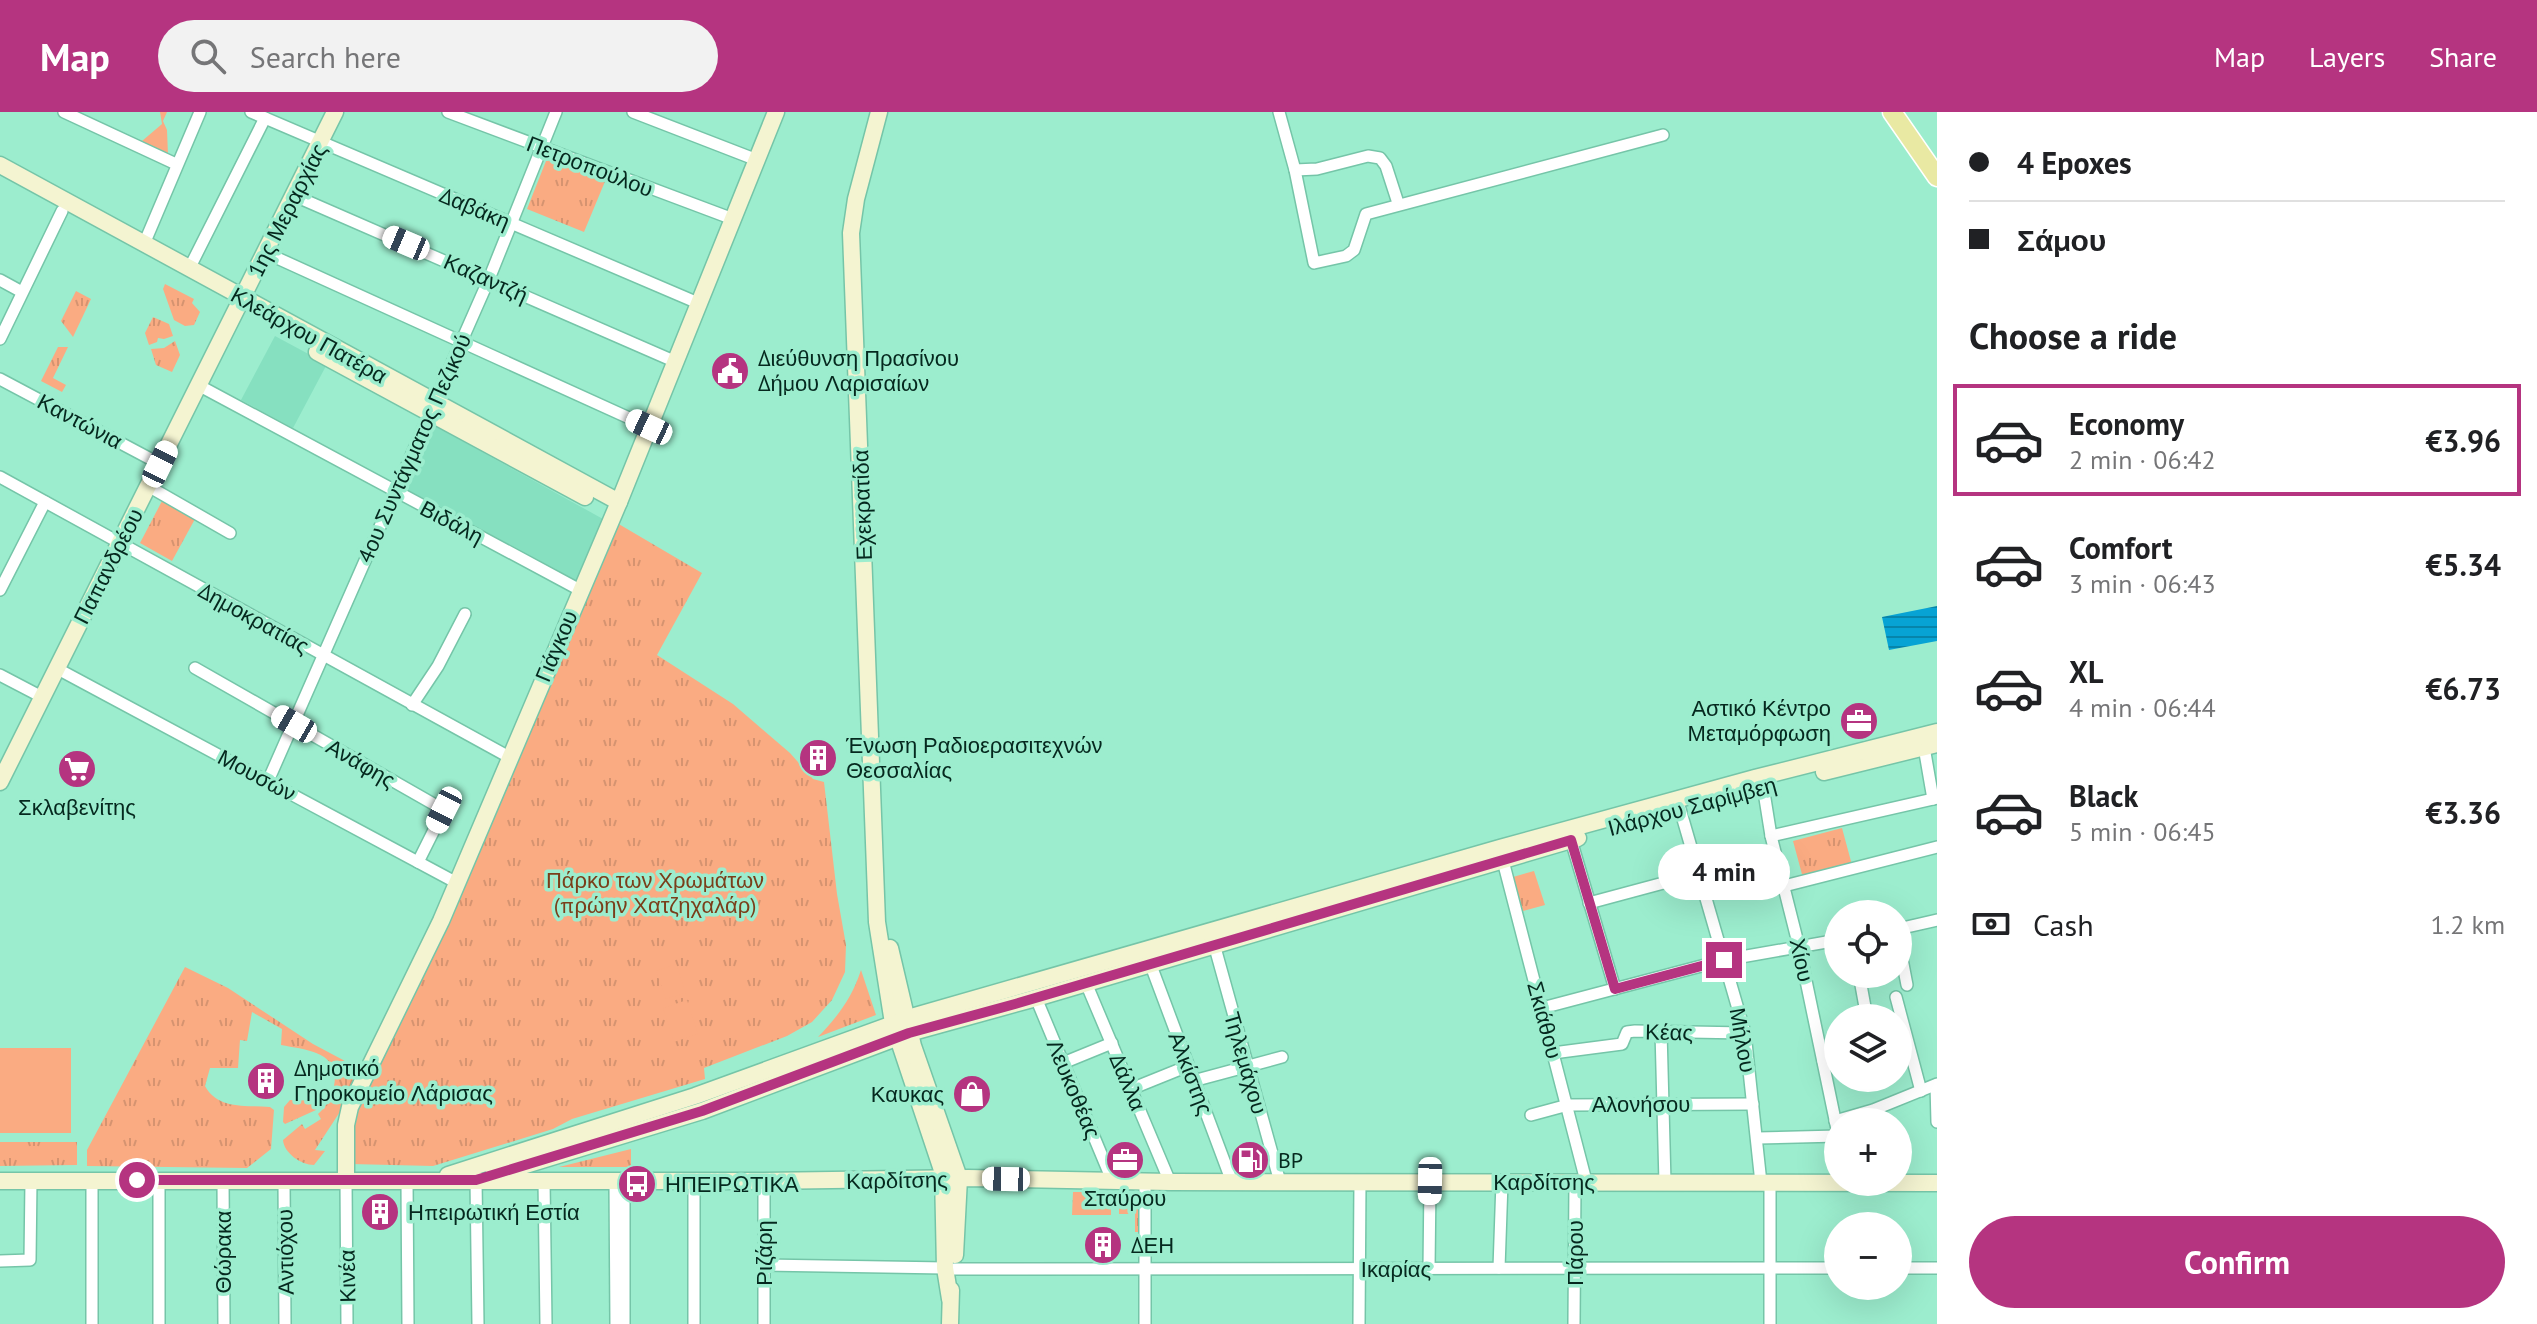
<!DOCTYPE html>
<meta charset="utf-8">
<style>
body{margin:0;font-family:"PT Sans",sans-serif;background:#f2f2f2;color:#202124;height:100vh;display:flex;flex-direction:column;font-size:30px;white-space:nowrap}
*{box-sizing:border-box;margin:0}
p{font-size:26px;color:#757577}
.icon{flex:none;width:44px;height:44px;fill:none;stroke:currentColor;stroke-width:2;stroke-linecap:round;stroke-linejoin:round}
.map{position:relative;flex:1;overflow:hidden}
.details{display:flex;flex-direction:column;background:#fff;width:600px}
.details>*{flex:none}
.guide{display:grid;align-content:center;height:176px;padding:0 32px;background:#fff}
.buttons{position:absolute;left:1824px;top:788px;display:grid;gap:16px}
.buttons a{display:grid;place-items:center;width:88px;height:88px;border-radius:50%;background:#fff;box-shadow:0 8px 32px #0002;font-size:40px}
.end{position:absolute;width:36px;height:36px;margin:-18px;border:10px solid #b53480;background:#fff;box-shadow:0 0 0 4px #fff}
.from{border-radius:50%}
.bubble{position:absolute;height:56px;border-radius:28px;background:#fff;box-shadow:0 8px 32px #0002;font-size:26px;font-weight:600;line-height:56px;text-align:center}
.car{position:absolute;width:24px;height:48px;margin:-24px -12px;border-radius:10px;box-shadow:0 0 6px 2px #0007;background:linear-gradient(#fff 24%,#345 0 40%,#fff 0 76%,#345 0 86%,#fff 0)}
.guide b{display:flex;align-items:center;gap:28px;height:76px;font-size:30px}
.guide b+b{border-top:2px solid #e0e0e0}
.guide i{width:20px;height:20px;background:#202124}
ul{padding:0;list-style:none}
li{display:flex;align-items:center;gap:24px;height:112px;margin:0 16px 12px;padding:0 16px;border:4px solid transparent;border-radius:0px}
li div{flex:1}
li b{display:block;font-size:30px}
li em{font-style:normal;font-weight:600}
li.selected{border-color:#b53480}
li>.icon{width:72px;height:72px;stroke-width:1.5}
h2{padding:0 32px;font-size:36px;line-height:96px}
.pay{display:flex;align-items:center;gap:20px;height:88px;padding:0 32px;font-size:30px}
.pay p{margin-inline-start:auto}
.cta{display:flex;gap:16px;margin-top:auto;padding:16px 32px}
.cta a{flex:1;height:92px;border-radius:48px;background:#b53480;color:#fff;font-size:32px;font-weight:600;line-height:92px;text-align:center}
header{display:flex;align-items:center;gap:48px;box-sizing:border-box;height:112px;padding:0 40px;background:#b53480;color:#fff}
header strong{font-size:38px}
nav{display:flex;gap:44px;margin-inline-start:auto;font-size:28px}
.search{width:560px;height:72px;background:#f2f2f2;display:flex;align-items:center;gap:20px;box-sizing:border-box;padding:0 28px;border-radius:44px;color:#757577;font-size:30px}
main{display:flex;flex:1;min-height:0}
.map>svg:first-child{display:block}
.built{fill:#86e0c0}
.grass{fill:url(#grass-tufts)}
.pitch{fill:#faab82}
.water{fill:url(#water-rules)}
.lines{fill:none;stroke-linecap:round;stroke-linejoin:round}
.street-casing{stroke:#75c5a8;stroke-width:14}
.secondary-casing{stroke:#75c5a8;stroke-width:19}
.primary-casing{stroke:#fff;stroke-width:21}
.street{stroke:#fff;stroke-width:11}
.secondary{stroke:#f4f4d1;stroke-width:16}
.primary{stroke:#e9e9a3;stroke-width:18}
.route{stroke:#b53480;stroke-width:10}
.labels{text-anchor:middle;dominant-baseline:central;stroke-width:7;stroke-linejoin:round;paint-order:stroke}
.street-label{font-size:22px;fill:#05281e;stroke:#9cedce}
.poi-label{font-size:22px;fill:#05281e;stroke:#9cedce;text-anchor:start}
.park-label{font-size:22px;fill:#7a3e1a;stroke:#9cedce}
</style>
<header>
<strong>Map</strong>
<div class="search"><svg class="icon" aria-label="search" viewBox="0 0 24 24"><circle cx="10" cy="10" r="6"/><path d="M15 15l6 6"/></svg>Search here</div>
<nav><a>Map</a><a>Layers</a><a>Share</a></nav>
</header>
<main>
<div class="map">
<svg width="1937" height="1212" viewBox="0 0 1937 1212">
<defs>
<pattern id="grass-tufts" width="24" height="20" patternUnits="userSpaceOnUse" patternTransform="scale(2)"><rect width="24" height="20" fill="#faab82"/><path d="M3 7l-1-3M5 7V3M7 7l1-3M15 17l-1-3M17 17v-4M19 17l1-3" fill="none" stroke="#d59370"/></pattern>
<pattern id="water-rules" width="6" height="5" patternUnits="userSpaceOnUse" patternTransform="scale(2)"><rect width="6" height="5" fill="#07a3d4"/><path d="M0 2.5h6" fill="none" stroke="#0685ab"/></pattern>
</defs>
<rect width="100%" height="100%" fill="#9cedce"/>
<g class="built">
<path d="M275,224L327,252L293,316L241,288Z"/>
<path d="M435,314L603,407L577,471L405,378Z"/>
</g>
<g class="grass">
<path d="M160,0H167L163,9L167,18L168,43L142,29L162,12Z"/>
<path d="M548,44L606,67L584,120L527,97Z"/>
<path d="M165,172L194,187L192,191L200,200L194,213L185,214L174,208L163,177Z"/>
<path d="M76,179L91,187L73,225L61,209Z"/>
<path d="M153,205L169,212L173,224L164,227L158,226L157,230L149,233L145,221Z"/>
<path d="M175,229L180,243L172,260L156,253L151,237L164,236Z"/>
<path d="M58,235H68L53,266L66,273L62,280L41,269Z"/>
<path d="M162,389L195,407L172,449L140,431Z"/>
<path d="M617,411L702,461L657,543L733,592L790,641L813,667L824,670L837,782L846,833L845,860L832,888L812,910L787,924L704,956L705,967L572,1007L553,1017L433,1054L350,1052L354,1006L439,828Z"/>
<path d="M1842,716L1852,753L1803,766L1793,729Z"/>
<path d="M1534,759L1545,793L1523,799L1513,765Z"/>
<path d="M185,855L228,876L313,932L362,958L351,983L315,1038L325,1039L314,1053C301,1053 284,1041 283,1028L302,1012L305,1017L321,1007L318,1002C326,995 332,985 334,974C341,940 307,938 281,933L282,917L252,900L247,929L240,928L238,956H210L205,974C218,998 246,993 270,995L274,998L271,1037L247,1056L87,1054V1038Z"/>
<path d="M861,858L876,903L818,925C838,904 852,886 861,858Z"/>
<path d="M290,988L320,989L316,998L285,1012L283,1010L284,995Z"/>
<path d="M0,1030H77V1053L0,1054Z"/>
<path d="M631,1037V1058L626,1055H559Z"/>
<path d="M1073,1080H1082L1087,1086L1111,1087V1103H1072Z"/>
<path d="M1119,1081L1141,1082L1140,1120H1135V1102H1119Z"/>
</g>
<g class="pitch">
<path d="M676,852L686,881L666,887L656,859Z"/>
<path d="M687,888L698,922L674,930L663,896Z"/>
<rect x="0" y="936" width="71" height="85"/>
</g>
<path class="water" d="M1937,494V529L1889,538L1882,505Z"/>
<g class="lines">
<defs>
<g id="street">
<path d="M64,0L176,52"/>
<path d="M251,0L698,191"/>
<path d="M448,0L733,107"/>
<path d="M633,0L757,48"/>
<path d="M1279,0L1295,58L1314,151L1346,144L1354,138L1366,102L1663,23"/>
<path d="M1295,58L1317,57L1368,44L1380,46L1386,54L1398,91"/>
<path d="M295,84L676,250"/>
<path d="M144,132L200,0"/>
<path d="M266,141L649,315"/>
<path d="M189,157L265,6"/>
<path d="M0,168L22,180"/>
<path d="M0,227L62,99"/>
<path d="M0,267L160,352"/>
<path d="M198,273L580,478"/>
<path d="M0,365L509,645"/>
<path d="M148,374L230,421"/>
<path d="M0,478L45,390"/>
<path d="M56,556L457,771"/>
<path d="M195,556L444,698L418,750"/>
<path d="M0,563L42,585"/>
<path d="M412,593L438,554L465,502"/>
<path d="M1924,635L1933,687"/>
<path d="M268,669L489,167L556,0"/>
<path d="M1763,674L1771,724L1799,835L1838,1022"/>
<path d="M1680,697L1745,921L1761,1071"/>
<path d="M1771,724L1937,686"/>
<path d="M1571,728L1615,877"/>
<path d="M1502,745L1586,1069"/>
<path d="M1784,774L1937,735"/>
<path d="M1589,791L1697,762"/>
<path d="M1898,817L1937,808"/>
<path d="M1898,826L1907,873"/>
<path d="M1214,832L1280,1070"/>
<path d="M1150,851L1232,1070"/>
<path d="M1859,862L1867,906"/>
<path d="M1086,871L1170,1070"/>
<path d="M1896,885L1921,979"/>
<path d="M1036,886L1112,1068"/>
<path d="M1542,896L1724,848L1838,828"/>
<path d="M1661,919L1665,1071"/>
<path d="M1553,941L1622,932L1627,920L1635,919L1745,921"/>
<path d="M1823,949L1838,944"/>
<path d="M1063,951L1112,931"/>
<path d="M1193,969L1282,945"/>
<path d="M1936,973L1937,1010"/>
<path d="M1131,977L1188,954"/>
<path d="M1531,1003L1568,993L1753,992"/>
<path d="M1835,1009L1873,998L1937,972"/>
<path d="M1758,1026L1838,1024"/>
<path d="M346,1067L347,1212"/>
<path d="M159,1068V1212"/>
<path d="M223,1068L224,1212"/>
<path d="M284,1068L285,1212"/>
<path d="M407,1068L408,1212"/>
<path d="M476,1068L478,1212"/>
<path d="M544,1068L546,1212"/>
<path d="M624,1068V1212"/>
<path d="M694,1068V1212"/>
<path d="M615,1069L616,1212"/>
<path d="M1145,1069V1212"/>
<path d="M1770,1071V1212"/>
<path d="M0,1149L30,1148L31,1069"/>
<path d="M764,1153L945,1156"/>
<path d="M1499,1156L1502,1070"/>
<path d="M1898,1156H1937"/>
<path d="M954,1157L1838,1156"/>
<path d="M1429,1157L1430,1069"/>
<path d="M92,1212V1068"/>
<path d="M764,1212V1069"/>
<path d="M1359,1212L1360,1069"/>
<path d="M1574,1212L1575,1070"/>
</g>
<g id="secondary">
<path d="M879,0L856,87L851,121L877,810L893,911L943,1061L945,1156L950,1187"/>
<path d="M0,53L619,390"/>
<path d="M317,240L585,385"/>
<path d="M1824,660L1937,632"/>
<path d="M0,670L335,0"/>
<path d="M890,836L913,934L959,1066L955,1143"/>
<path d="M448,1063L695,984L915,904L1500,736L1755,666L1937,620"/>
<path d="M493,1063L702,999L909,921L1036,886L1578,726"/>
<path d="M346,1067V1013L350,995L441,809L619,390L776,0"/>
<path d="M0,1069H764L968,1066L1170,1070L1937,1071"/>
<path d="M950,1212L951,1178"/>
</g>
<path id="primary" d="M1892,0L1937,65"/>
</defs>
<use href="#street" class="street-casing"/>
<use href="#secondary" class="secondary-casing"/>
<use href="#primary" class="primary-casing"/>
<use href="#street" class="street"/>
<use href="#secondary" class="secondary"/>
<use href="#primary" class="primary"/>
</g>
<g class="lines">
<path class="route" d="M137,1068H476L702,999L909,921L1015,892L1571,728L1615,877L1724,848"/>
</g>
<defs>
<symbol id="civic-disc" viewBox="-11 -11 22 22"><circle r="9.5" fill="#b53480" stroke="#9cedce"/><path d="M-.6-6.5H3V-4.5H.6V-3L4-1V1h2V6H-6V1h2V-1L-.6-3ZM-1.2 2.5V6h2.4V2.5Z" fill="#fff"/></symbol>
<symbol id="office-disc" viewBox="-11 -11 22 22"><circle r="9.5" fill="#b53480" stroke="#9cedce"/><path d="M-6-3h4V-5.5h4V-3h4V5H-6ZM-1-4.5V-3h2v-1.5ZM-6 0V1H6V0Z" fill="#fff"/></symbol>
<symbol id="building-disc" viewBox="-11 -11 22 22"><circle r="9.5" fill="#b53480" stroke="#9cedce"/><path d="M-4-6H4V6H1V3H-1V6H-4ZM-2.5-4.3h1.7v1.8h-1.7ZM.8-4.3h1.7v1.8H.8ZM-2.5-1h1.7V.8h-1.7ZM.8-1h1.7V.8H.8Z" fill="#fff"/></symbol>
<symbol id="supermarket-disc" viewBox="-11 -11 22 22"><circle r="9.5" fill="#b53480" stroke="#9cedce"/><path d="M-6-5.5h2.5l.6 2H6L4.5 2H-2.5L-4.4-4H-6ZM-1.5 3.2a1.3 1.3 0 1 0 .1 0ZM3 3.2a1.3 1.3 0 1 0 .1 0Z" fill="#fff"/></symbol>
<symbol id="shop-disc" viewBox="-11 -11 22 22"><circle r="9.5" fill="#b53480" stroke="#9cedce"/><path d="M-5-2.5h2.3a2.7 3.5 0 0 1 5.4 0H5L5.5 6h-11ZM-1.5-2.5h3a1.5 2.3 0 0 0-3 0Z" fill="#fff"/></symbol>
<symbol id="fuel-disc" viewBox="-11 -11 22 22"><circle r="9.5" fill="#b53480" stroke="#9cedce"/><path d="M-5.5-6h7V0h2V4h1.3V-2.5L3-4.5l.8-.8L6-3V5H2.5V1h-1V6h-7ZM-4.2-4.7v3.2H.2V-4.7Z" fill="#fff"/></symbol>
<symbol id="bus-disc" viewBox="-11 -11 22 22"><circle r="9.5" fill="#b53480" stroke="#9cedce"/><path d="M-5-6H5V4H4V6H2V4H-2V6H-4V4H-5ZM-3.5-4V0h7V-4ZM-3.5 1.2v1.5H-2V1.2ZM2 1.2v1.5H3.5V1.2Z" fill="#fff"/></symbol>
</defs>
<g fill-rule="evenodd">
<use href="#civic-disc" x="708" y="237" width="44" height="44"/>
<use href="#office-disc" x="1837" y="587" width="44" height="44"/>
<use href="#building-disc" x="796" y="624" width="44" height="44"/>
<use href="#supermarket-disc" x="55" y="635" width="44" height="44"/>
<use href="#building-disc" x="244" y="947" width="44" height="44"/>
<use href="#shop-disc" x="950" y="960" width="44" height="44"/>
<use href="#office-disc" x="1103" y="1026" width="44" height="44"/>
<use href="#fuel-disc" x="1228" y="1026" width="44" height="44"/>
<use href="#bus-disc" x="615" y="1050" width="44" height="44"/>
<use href="#building-disc" x="358" y="1078" width="44" height="44"/>
<use href="#building-disc" x="1081" y="1111" width="44" height="44"/>
</g>
<g class="labels">
<g class="street-label">
<text transform="translate(590 54) rotate(21)">Πετροπούλου</text>
<text transform="translate(475 96) rotate(23)">Δαβάκη</text>
<text transform="translate(287 98) rotate(-63)">1ης Μεραρχίας</text>
<text transform="translate(486 166) rotate(24)">Καζαντζή</text>
<text transform="translate(309 223) rotate(29)">Κλεάρχου Πατέρα</text>
<text transform="translate(80 309) rotate(28)">Καντώνια</text>
<text transform="translate(414 336) rotate(-66)">4ου Συντάγματος Πεζικού</text>
<text transform="translate(862 393) rotate(-92)">Εχεκρατίδα</text>
<text transform="translate(452 410) rotate(28)">Βιδάλη</text>
<text transform="translate(108 454) rotate(-63)">Παπανδρέου</text>
<text transform="translate(254 506) rotate(29)">Δημοκρατίας</text>
<text transform="translate(556 534) rotate(-67)">Γιάγκου</text>
<text transform="translate(361 651) rotate(30)">Ανάφης</text>
<text transform="translate(257 663) rotate(28)">Μουσών</text>
<text transform="translate(1692 694) rotate(-15)">Ιλάρχου Σαρίμβεη</text>
<text transform="translate(1802 848) rotate(78)">Χίου</text>
<text transform="translate(1545 908) rotate(75)">Σκιάθου</text>
<text transform="translate(1669 920) rotate(1)">Κέας</text>
<text transform="translate(1743 928) rotate(80)">Μήλου</text>
<text transform="translate(1246 951) rotate(74)">Τηλεμάχου</text>
<text transform="translate(1191 961) rotate(69)">Αλκίστης</text>
<text transform="translate(1128 970) rotate(67)">Δάλλα</text>
<text transform="translate(1074 977) rotate(67)">Λευκοθέας</text>
<text x="1641" y="992">Αλονήσου</text>
<text transform="translate(897 1068) rotate(-1)">Καρδίτσης</text>
<text x="1544" y="1070">Καρδίτσης</text>
<text transform="translate(223 1140) rotate(-90)">Θώρακα</text>
<text transform="translate(285 1140) rotate(-91)">Αντιόχου</text>
<text transform="translate(764 1141) rotate(-90)">Ριζάρη</text>
<text transform="translate(1575 1141) rotate(-90)">Πάρου</text>
<text x="1396" y="1157">Ικαρίας</text>
<text transform="translate(347 1164) rotate(-91)">Κινέα</text>
</g>
<g class="poi-label">
<text x="758" y="246">Διεύθυνση Πρασίνου<tspan x="758" dy="25">Δήμου Λαρισαίων</tspan></text>
<text x="1831" y="596" text-anchor="end">Αστικό Κέντρο<tspan x="1831" dy="25">Μεταμόρφωση</tspan></text>
<text x="846" y="633">Ένωση Ραδιοερασιτεχνών<tspan x="846" dy="25">Θεσσαλίας</tspan></text>
<text x="77" y="695" text-anchor="middle">Σκλαβενίτης</text>
<text x="294" y="956">Δημοτικό<tspan x="294" dy="25">Γηροκομείο Λάρισας</tspan></text>
<text x="944" y="982" text-anchor="end">Καυκας</text>
<text x="1278" y="1048">BP</text>
<text x="665" y="1072">ΗΠΕΙΡΩΤΙΚΑ</text>
<text x="1125" y="1086" text-anchor="middle">Σταύρου</text>
<text x="408" y="1100">Ηπειρωτική Εστία</text>
<text x="1131" y="1133">ΔΕΗ</text>
</g>
<g class="park-label">
<text x="655" y="768">Πάρκο των Χρωμάτων<tspan x="655" dy="25">(πρώην Χατζηχαλάρ)</tspan></text>
</g>
</g>
</svg>
<div class="buttons">
<a><svg class="icon" aria-label="locate" viewBox="0 0 24 24"><circle cx="12" cy="12" r="6"/><path d="M12 2v4M12 18v4M2 12h4M18 12h4"/></svg></a>
<a><svg class="icon" aria-label="layers" viewBox="0 0 24 24"><path d="M12 4l9 5-9 5-9-5zM3 14l9 5 9-5"/></svg></a>
<a>+</a>
<a>−</a>
</div>
<i class="end from" style="left:137px;top:1068px"></i>
<i class="end" style="left:1724px;top:848px"></i>
<div class="bubble" style="left:1658px;top:732px;width:132px">4 min</div>
<i class="car" style="left:406px;top:131px;rotate:293deg"></i>
<i class="car" style="left:649px;top:315px;rotate:295deg"></i>
<i class="car" style="left:160px;top:352px;rotate:26deg"></i>
<i class="car" style="left:294px;top:612px;rotate:300deg"></i>
<i class="car" style="left:444px;top:698px;rotate:207deg"></i>
<i class="car" style="left:1006px;top:1067px;rotate:271deg"></i>
<i class="car" style="left:1430px;top:1069px;rotate:181deg"></i>
</div>
<section class="details">
<div class="guide">
<b><i class="from"></i>4 Epoxes</b>
<b><i></i>Σάμου</b>
</div>
<h2>Choose a ride</h2>
<ul>
<li class="selected"><svg class="icon" aria-label="car" viewBox="0 0 24 24"><path d="M5 17H2v-5l4-1 3-4h7l3 4 3 1v5h-3M9 17h6M6 11h13"/><circle cx="7" cy="17" r="2"/><circle cx="17" cy="17" r="2"/></svg><div><b>Economy</b><p>2 min · 06:42</p></div><em>€3.96</em></li>
<li><svg class="icon" aria-label="car" viewBox="0 0 24 24"><path d="M5 17H2v-5l4-1 3-4h7l3 4 3 1v5h-3M9 17h6M6 11h13"/><circle cx="7" cy="17" r="2"/><circle cx="17" cy="17" r="2"/></svg><div><b>Comfort</b><p>3 min · 06:43</p></div><em>€5.34</em></li>
<li><svg class="icon" aria-label="car" viewBox="0 0 24 24"><path d="M5 17H2v-5l4-1 3-4h7l3 4 3 1v5h-3M9 17h6M6 11h13"/><circle cx="7" cy="17" r="2"/><circle cx="17" cy="17" r="2"/></svg><div><b>XL</b><p>4 min · 06:44</p></div><em>€6.73</em></li>
<li><svg class="icon" aria-label="car" viewBox="0 0 24 24"><path d="M5 17H2v-5l4-1 3-4h7l3 4 3 1v5h-3M9 17h6M6 11h13"/><circle cx="7" cy="17" r="2"/><circle cx="17" cy="17" r="2"/></svg><div><b>Black</b><p>5 min · 06:45</p></div><em>€3.36</em></li>
</ul>
<div class="pay"><svg class="icon" aria-label="cash" viewBox="0 0 24 24"><path d="M3 7h18v10H3z"/><circle cx="12" cy="12" r="2"/></svg>Cash<p>1.2 km</p></div>
<div class="cta"><a>Confirm</a></div>
</section>
</main>
